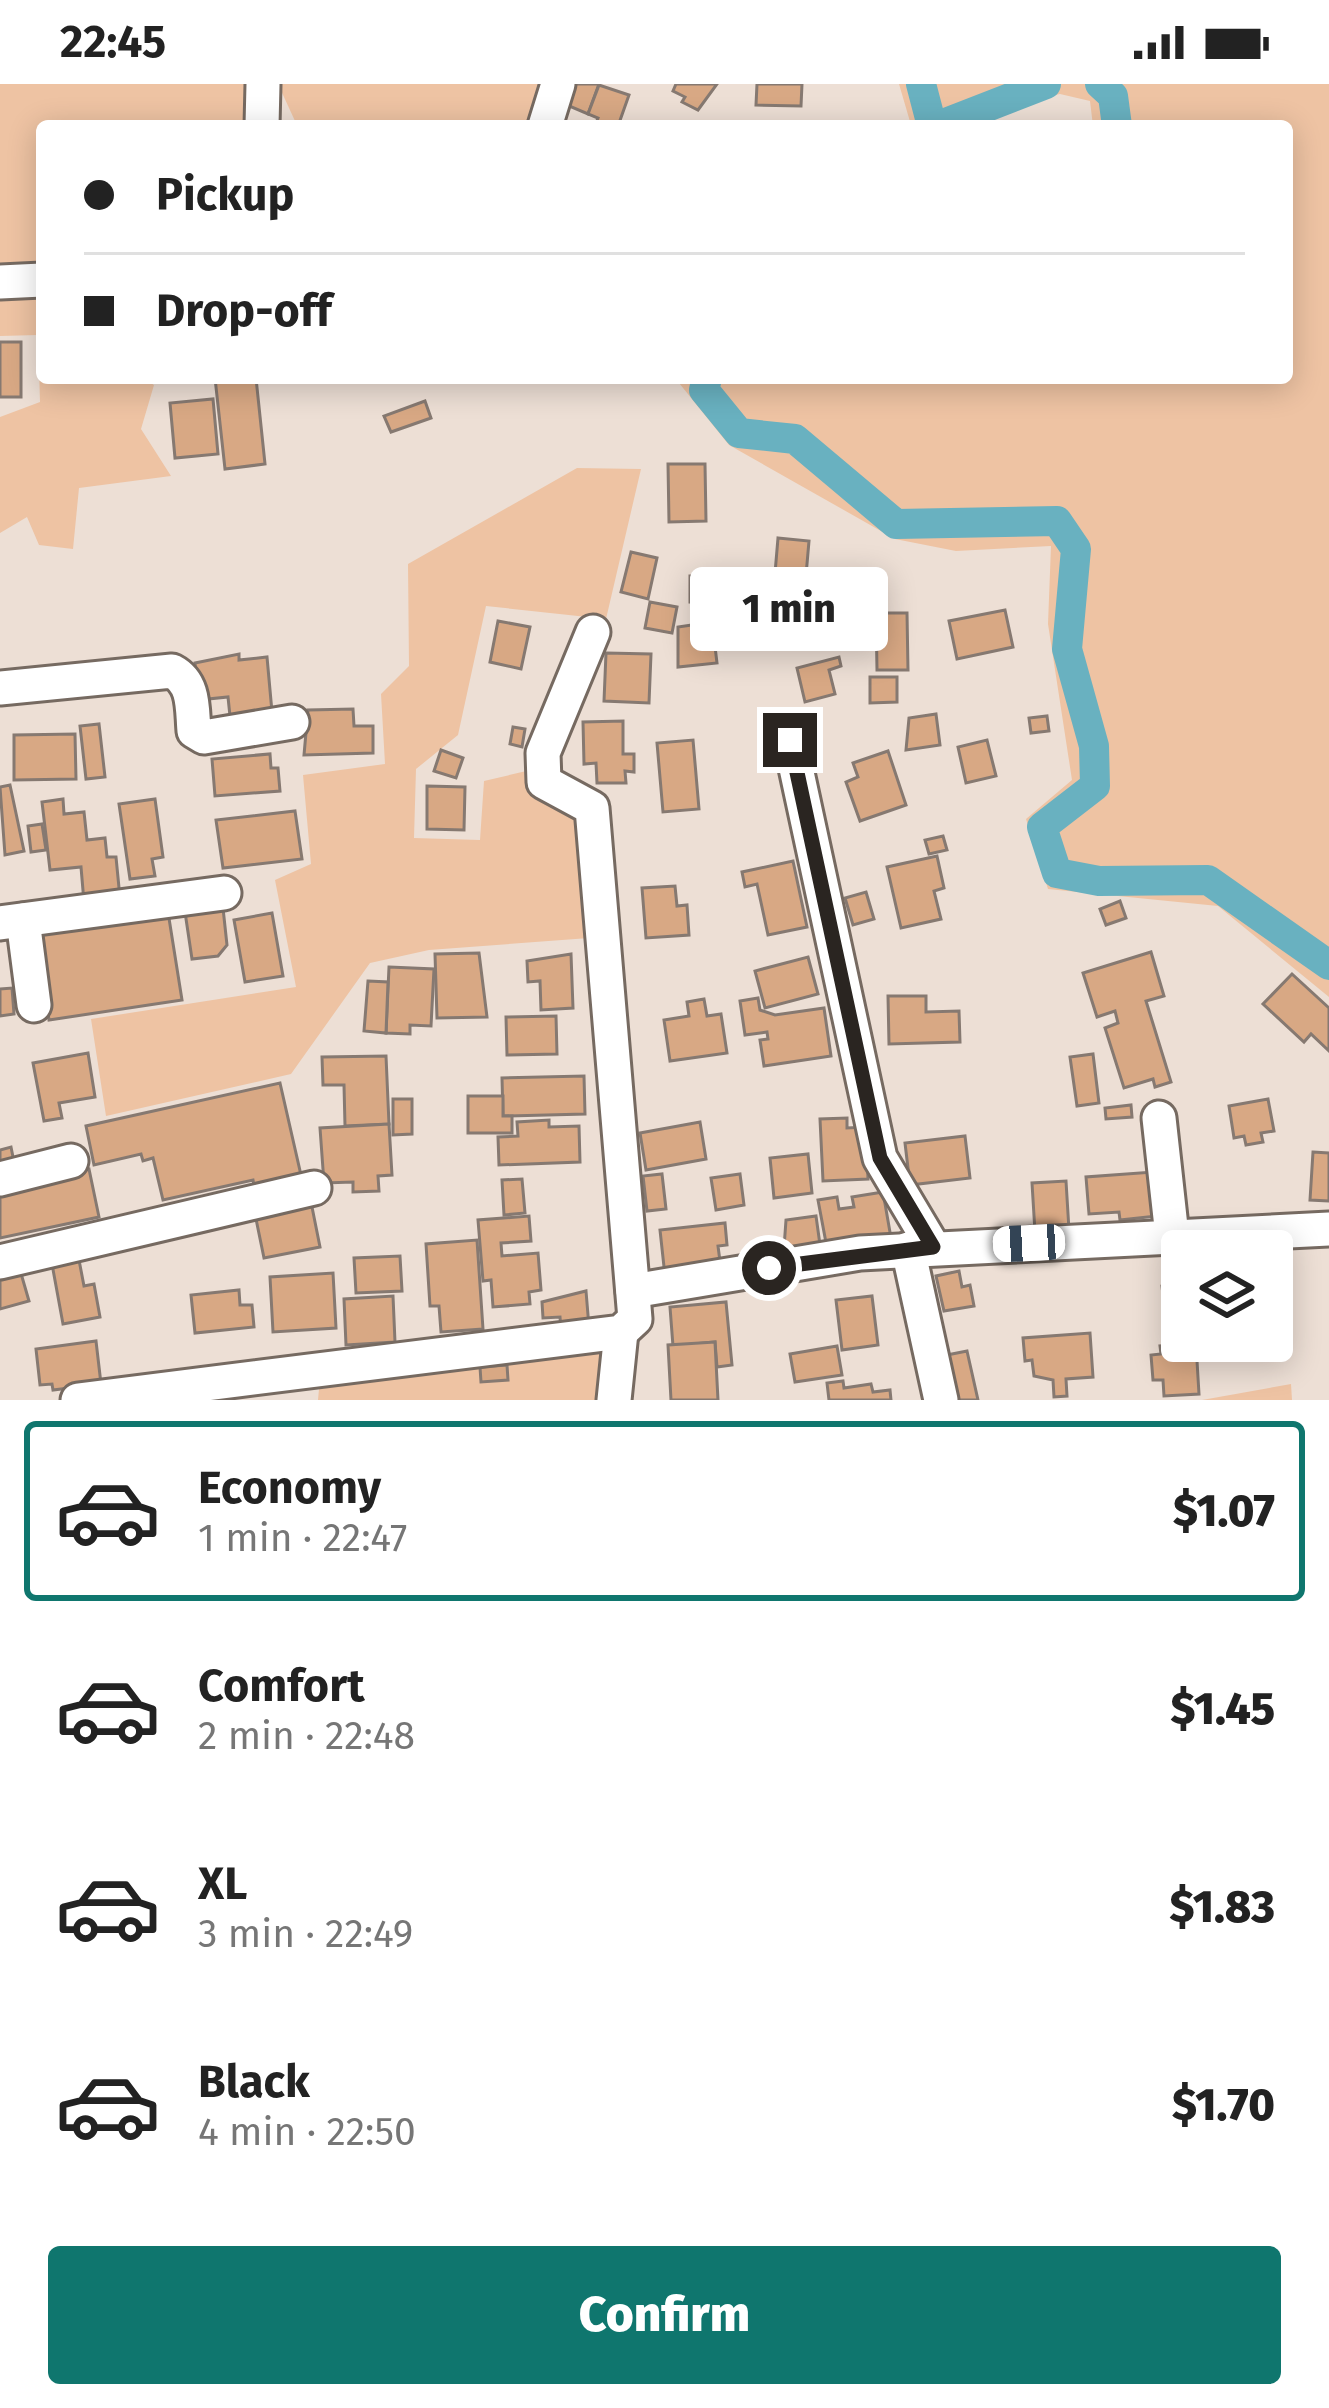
<!DOCTYPE html>
<meta charset="utf-8">
<style>
body{margin:0;font-family:"Fira Sans",sans-serif;background:#f6f6f6;color:#222;height:100vh;display:flex;flex-direction:column;font-size:45px;white-space:nowrap}
*{box-sizing:border-box;margin:0}
p{font-size:39px;color:#767676}
.icon{flex:none;width:66px;height:66px;fill:none;stroke:currentColor;stroke-width:2;stroke-linecap:round;stroke-linejoin:round}
.map{position:relative;height:1316px;overflow:hidden}
.drawer{display:flex;flex-direction:column;background:#fff;flex:1}
.drawer>*{flex:none}
.guide{position:absolute;left:36px;top:36px;width:1257px;height:264px;border-radius:12px;box-shadow:0 6px 30px #0003;display:grid;align-content:center;height:264px;padding:0 48px;background:#fff}
.fabs{position:absolute;left:1161px;top:1146px;display:grid;gap:24px}
.fabs a{display:grid;place-items:center;width:132px;height:132px;border-radius:12px;background:#fff;box-shadow:0 6px 30px #0003;font-size:60px}
.end{position:absolute;width:54px;height:54px;margin:-27px;border:15px solid #2a2521;background:#fff;box-shadow:0 0 0 6px #fff}
.from{border-radius:50%}
.bubble{position:absolute;height:84px;border-radius:12px;background:#fff;box-shadow:0 6px 30px #0003;font-size:39px;font-weight:800;line-height:84px;text-align:center}
.car{position:absolute;width:36px;height:72px;margin:-36px -18px;border-radius:15px;box-shadow:0 0 9px 3px #0007;background:linear-gradient(#fff 24%,#345 0 40%,#fff 0 76%,#345 0 86%,#fff 0)}
.guide b{display:flex;align-items:center;gap:42px;height:114px;font-size:45px}
.guide b+b{border-top:3px solid #e0e0e0}
.guide i{width:30px;height:30px;background:#222}
ul{padding:21px 0 0;list-style:none}
li{display:flex;align-items:center;gap:36px;height:180px;margin:0 24px 18px;padding:0 24px;border:6px solid transparent;border-radius:12px}
li div{flex:1}
li b{display:block;font-size:45px}
li em{font-style:normal;font-weight:800}
li.on{border-color:#0f766e}
li>.icon{width:108px;height:108px;stroke-width:1.5}
.cta{display:flex;gap:24px;margin-top:auto;padding:24px 48px}
.cta a{flex:1;height:138px;border-radius:12px;background:#0f766e;color:#fff;font-size:48px;font-weight:800;line-height:138px;text-align:center}
.status{display:flex;justify-content:space-between;align-items:center;height:84px;padding:0 60px;background:#fff;direction:ltr}
.status svg{height:33px;fill:currentColor}
.map>svg:first-child{display:block}
.green{fill:#eec3a3}
.lines{fill:none;stroke-linecap:round;stroke-linejoin:round}
.canal{stroke:#69b1c0;stroke-width:30}
.building{fill:#d8a884;stroke:#867971;stroke-width:3}
.minor-casing{stroke:#766a61;stroke-width:39}
.minor{stroke:#fff;stroke-width:33}
.route{stroke:#2a2521;stroke-width:15}
</style>
<div class="status"><b>22:45</b><svg viewBox="0 0 49 12"><path d="M0 12V9h3v3zM5 12V6h3v6zM10 12V3h3v9zM15 12V0h3v12zM26 1h20v11H26zM47 4h2v5h-2z"/></svg></div>
<div class="map">
<svg width="1329" height="1316" viewBox="0 0 1329 1316">
<rect width="100%" height="100%" fill="#eddfd5"/>
<g class="green">
<path d="M0,0H248L244,42H42V180L0,182Z"/>
<path d="M278,0H545L534,40L308,42L295,37Z"/>
<path d="M899,0H1329V913L1218,822L1048,805L1026,735L1072,696L1048,540L1051,462L956,467L895,455L729,361L675,294H1287V42H1093L1090,17L1060,10L911,41Z"/>
<path d="M42,207V294H142L154,301L141,345L171,392L79,404L73,465L39,461L27,433L0,449V333L40,318L38,251L0,252V209Z"/>
<path d="M577,384L641,385L606,535L486,522L458,651L416,685L414,754L480,756L484,697L535,685L587,729L589,854L429,866L370,879L291,990L106,1032L91,935L296,903L275,796L311,780L303,691L385,680L381,610L409,582L408,480Z"/>
<path d="M607,1262L598,1316H318L319,1305Z"/>
<path d="M1291,1300L1292,1316H1202Z"/>
</g>
<g class="lines">
<g class="canal">
<path d="M921,0L932,42"/>
<path d="M1100,0L1113,12L1117,42"/>
<path d="M938,42L1046,0"/>
<path d="M707,294L704,306L739,349L795,355L896,440L1057,437L1076,465L1067,565L1094,662L1095,702L1042,743L1057,789L1099,797L1208,796L1329,881"/>
</g>
</g>
<g class="building">
<path d="M569,0H599L588,30L562,19Z"/>
<path d="M676,0H717L698,26L682,18L685,13L673,7Z"/>
<path d="M757,0H802L801,22L756,21Z"/>
<path d="M599,1L629,11L618,42L596,39L598,34L588,30Z"/>
<path d="M675,38L716,39V42H675Z"/>
<rect x="0" y="258" width="21" height="55"/>
<path d="M215,294H256L265,380L225,385Z"/>
<path d="M213,315L218,370L175,374L170,319Z"/>
<path d="M425,317L431,334L391,348L384,332Z"/>
<path d="M668,380H705L706,437L669,438Z"/>
<path d="M778,454L809,457L805,503L774,501Z"/>
<path d="M631,468L657,474L648,515L621,508Z"/>
<path d="M690,492L720,493V519L690,518Z"/>
<path d="M650,518L677,523L672,549L645,544Z"/>
<path d="M1005,526L1013,563L957,575L949,537Z"/>
<path d="M876,529H907L908,586H877Z"/>
<path d="M498,537L530,543L521,585L490,578Z"/>
<path d="M712,538L717,579L678,583V543Z"/>
<path d="M606,569L651,570L649,619L604,617Z"/>
<path d="M239,570V576L267,573L272,628L230,632L228,613L198,616L195,579Z"/>
<path d="M839,573L841,582L829,586L835,610L805,618L797,584Z"/>
<path d="M870,593H897V618L870,619Z"/>
<path d="M353,625L354,642H373V669L304,671L308,626Z"/>
<path d="M936,630L940,661L906,666L909,634Z"/>
<path d="M1047,632L1049,647L1031,649L1029,634Z"/>
<path d="M623,637V670H634V688L625,687L626,699H597L596,679L584,680L583,638Z"/>
<path d="M99,640L105,693L86,695L80,642Z"/>
<path d="M513,643L525,645L522,663L510,660Z"/>
<path d="M75,650L76,695L14,696V651Z"/>
<path d="M693,656L699,725L663,728L657,659Z"/>
<path d="M987,656L996,692L966,699L958,663Z"/>
<path d="M441,666L463,674L456,694L434,687Z"/>
<path d="M888,667L906,721L860,737L846,698L858,693L853,679Z"/>
<path d="M270,670L271,684H278L280,707L215,712L212,675Z"/>
<path d="M10,701L24,767L5,771L0,703Z"/>
<path d="M427,702L465,703L464,746L427,745Z"/>
<path d="M63,715L64,730L84,728L87,756L105,754L107,773H116L120,814L84,818L81,783L50,786L42,718Z"/>
<path d="M155,715L163,773L152,775L155,792L130,795L119,720Z"/>
<path d="M295,727L302,775L223,784L216,736Z"/>
<path d="M42,740L46,766L31,768L28,742Z"/>
<path d="M943,752L947,766L929,770L925,756Z"/>
<path d="M937,772L944,804L934,807L941,835L901,844L887,783Z"/>
<path d="M793,777L807,843L768,851L757,800L745,803L742,788Z"/>
<path d="M675,802L677,822L687,821L689,851L646,854L642,804Z"/>
<path d="M866,808L874,835L853,841L845,814Z"/>
<path d="M1120,817L1126,834L1106,841L1100,825Z"/>
<path d="M223,824L227,861L218,872L192,875L185,828Z"/>
<path d="M168,828L182,916L49,936L36,849Z"/>
<path d="M272,829L283,892L245,898L234,836Z"/>
<path d="M1151,868L1164,912L1146,917L1171,998L1155,1003L1153,995L1124,1004L1105,944L1118,939L1115,927L1097,933L1083,889Z"/>
<path d="M479,869L487,933L437,934L435,870Z"/>
<path d="M571,870L573,924L541,926L540,897L528,898L527,877Z"/>
<path d="M808,873L818,910L765,924L755,887Z"/>
<path d="M389,883L434,885L431,942L410,941V950L386,949Z"/>
<path d="M1292,890L1329,924V967L1311,950L1304,958L1263,920Z"/>
<path d="M368,897L388,898L386,949L364,947Z"/>
<path d="M12,904L14,930L0,932V905Z"/>
<path d="M888,912H926V928L959,927L960,958L889,960Z"/>
<path d="M758,914L760,926L775,931L824,924L831,972L764,982L760,956L768,955L767,948L745,951L740,917Z"/>
<path d="M704,915L707,932L721,930L727,969L670,977L664,936L689,932L687,918Z"/>
<path d="M556,932L557,970L507,971L506,933Z"/>
<path d="M88,969L95,1013L59,1019L62,1034L44,1037L33,979Z"/>
<path d="M1093,970L1099,1019L1077,1022L1070,973Z"/>
<path d="M386,972L389,1040L345,1042L344,1001H323L322,973Z"/>
<path d="M584,992L585,1030L503,1032L502,994Z"/>
<path d="M280,999L303,1100L256,1111L253,1096L163,1116L153,1074L143,1077L141,1070L94,1081L86,1042Z"/>
<path d="M468,1012H503V1032H512V1049H468Z"/>
<path d="M393,1015H412V1050L393,1051Z"/>
<path d="M1268,1015L1274,1047L1261,1049L1263,1058L1246,1061L1244,1052L1234,1054L1229,1022Z"/>
<path d="M1131,1021L1132,1033L1106,1035L1105,1024Z"/>
<path d="M847,1034V1044L866,1043L868,1095L823,1097L820,1035Z"/>
<path d="M549,1036V1043L579,1042L580,1078L499,1081L498,1053L518,1052L517,1038Z"/>
<path d="M700,1038L706,1075L646,1086L640,1049Z"/>
<path d="M389,1040L392,1091L378,1092L379,1107L353,1108V1098L324,1099L320,1044Z"/>
<path d="M965,1052L970,1094L910,1101L905,1059Z"/>
<path d="M11,1063L15,1083L0,1086V1066Z"/>
<path d="M1313,1068L1329,1069V1117L1310,1116Z"/>
<path d="M808,1070L812,1109L774,1114L770,1074Z"/>
<path d="M89,1085L99,1133L0,1154V1104Z"/>
<path d="M1153,1088L1157,1132L1120,1136L1119,1128L1089,1130L1086,1093Z"/>
<path d="M662,1090L666,1125L647,1127L643,1092Z"/>
<path d="M740,1090L744,1121L716,1126L711,1094Z"/>
<path d="M522,1095L525,1129L504,1131L502,1096Z"/>
<path d="M1066,1097L1069,1146L1035,1148L1032,1099Z"/>
<path d="M883,1108L891,1154L827,1164L818,1116L837,1113L839,1125L854,1123L852,1113Z"/>
<path d="M310,1113L320,1163L264,1174L256,1135L275,1131L273,1120Z"/>
<path d="M529,1132L531,1157L501,1159L502,1172L538,1169L541,1206L529,1208L530,1220L493,1223L491,1196L483,1197L478,1136Z"/>
<path d="M816,1132L821,1168L797,1171L796,1163L784,1164L786,1136Z"/>
<path d="M725,1139L727,1161L718,1162L721,1185L665,1192L660,1146Z"/>
<path d="M477,1156L483,1245L441,1248L439,1222H430L426,1160Z"/>
<path d="M400,1172L402,1207L356,1209L354,1174Z"/>
<path d="M79,1176L84,1202L94,1200L100,1233L63,1240L52,1180Z"/>
<path d="M18,1179L29,1217L0,1225V1184Z"/>
<path d="M959,1187L962,1203L970,1201L974,1222L944,1227L936,1192Z"/>
<path d="M333,1189L336,1244L273,1248L270,1193Z"/>
<path d="M1182,1200V1238L1166,1239L1162,1202Z"/>
<path d="M239,1206L240,1221H252L254,1243L195,1249L191,1211Z"/>
<path d="M586,1207L589,1243L561,1246L560,1233L543,1234L542,1218Z"/>
<path d="M393,1212L395,1258L346,1261L344,1215Z"/>
<path d="M872,1212L878,1261L842,1266L836,1216Z"/>
<path d="M726,1218L732,1281L717,1283L715,1258L673,1262L670,1223Z"/>
<path d="M1090,1249L1093,1293L1066,1295L1067,1312L1054,1313L1053,1296L1034,1292L1032,1276L1025,1277L1023,1254Z"/>
<path d="M96,1257L101,1300L53,1306L52,1300L40,1301L36,1265Z"/>
<path d="M715,1258L718,1316H671L668,1261Z"/>
<path d="M1196,1260L1199,1310L1164,1312L1163,1296H1153L1151,1271L1161,1270L1160,1262Z"/>
<path d="M837,1262L842,1291L795,1298L790,1270Z"/>
<path d="M967,1267L978,1316H952L942,1272Z"/>
<path d="M507,1281L508,1296L481,1298L480,1283Z"/>
<path d="M843,1297L844,1304L871,1300L873,1308L890,1306L891,1316H829L827,1299Z"/>
</g>
<g class="lines">
<defs>
<g id="minor">
<path d="M262,42L263,0"/>
<path d="M545,42L558,0"/>
<path d="M0,198L42,196"/>
<path d="M0,604L172,587C195,599 192,625 194,647L204,653L292,638"/>
<path d="M790,656L880,1074L933,1163"/>
<path d="M23,836L34,921"/>
<path d="M0,839L224,809"/>
<path d="M1159,1034L1172,1152"/>
<path d="M0,1095L71,1077"/>
<path d="M908,1165L941,1316"/>
<path d="M0,1178L314,1104"/>
<path d="M633,1207L860,1169L1329,1145"/>
<path d="M78,1316L621,1248L635,1235L592,724L544,698L543,669L593,548"/>
<path d="M614,1316L621,1248"/>
</g>
</defs>
<use href="#minor" class="minor-casing"/>
<use href="#minor" class="minor"/>
</g>
<g class="lines">
<path class="route" d="M769,1184L933,1163L880,1074L790,656"/>
</g>
</svg>
<div class="fabs">
<a><svg class="icon" aria-label="layers" viewBox="0 0 24 24"><path d="M12 4l9 5-9 5-9-5zM3 14l9 5 9-5"/></svg></a>
</div>
<i class="end from" style="left:769px;top:1184px"></i>
<i class="end" style="left:790px;top:656px"></i>
<div class="bubble" style="left:690px;top:483px;width:198px">1 min</div>
<i class="car" style="left:1029px;top:1159px;rotate:267deg"></i>
<div class="guide">
<b><i class="from"></i>Pickup</b>
<b><i></i>Drop-off</b>
</div>
</div>
<section class="drawer">
<ul>
<li class="on"><svg class="icon" aria-label="car" viewBox="0 0 24 24"><path d="M5 17H2v-5l4-1 3-4h7l3 4 3 1v5h-3M9 17h6M6 11h13"/><circle cx="7" cy="17" r="2"/><circle cx="17" cy="17" r="2"/></svg><div><b>Economy</b><p>1 min · 22:47</p></div><em>$1.07</em></li>
<li><svg class="icon" aria-label="car" viewBox="0 0 24 24"><path d="M5 17H2v-5l4-1 3-4h7l3 4 3 1v5h-3M9 17h6M6 11h13"/><circle cx="7" cy="17" r="2"/><circle cx="17" cy="17" r="2"/></svg><div><b>Comfort</b><p>2 min · 22:48</p></div><em>$1.45</em></li>
<li><svg class="icon" aria-label="car" viewBox="0 0 24 24"><path d="M5 17H2v-5l4-1 3-4h7l3 4 3 1v5h-3M9 17h6M6 11h13"/><circle cx="7" cy="17" r="2"/><circle cx="17" cy="17" r="2"/></svg><div><b>XL</b><p>3 min · 22:49</p></div><em>$1.83</em></li>
<li><svg class="icon" aria-label="car" viewBox="0 0 24 24"><path d="M5 17H2v-5l4-1 3-4h7l3 4 3 1v5h-3M9 17h6M6 11h13"/><circle cx="7" cy="17" r="2"/><circle cx="17" cy="17" r="2"/></svg><div><b>Black</b><p>4 min · 22:50</p></div><em>$1.70</em></li>
</ul>
<div class="cta"><a>Confirm</a></div>
</section>
